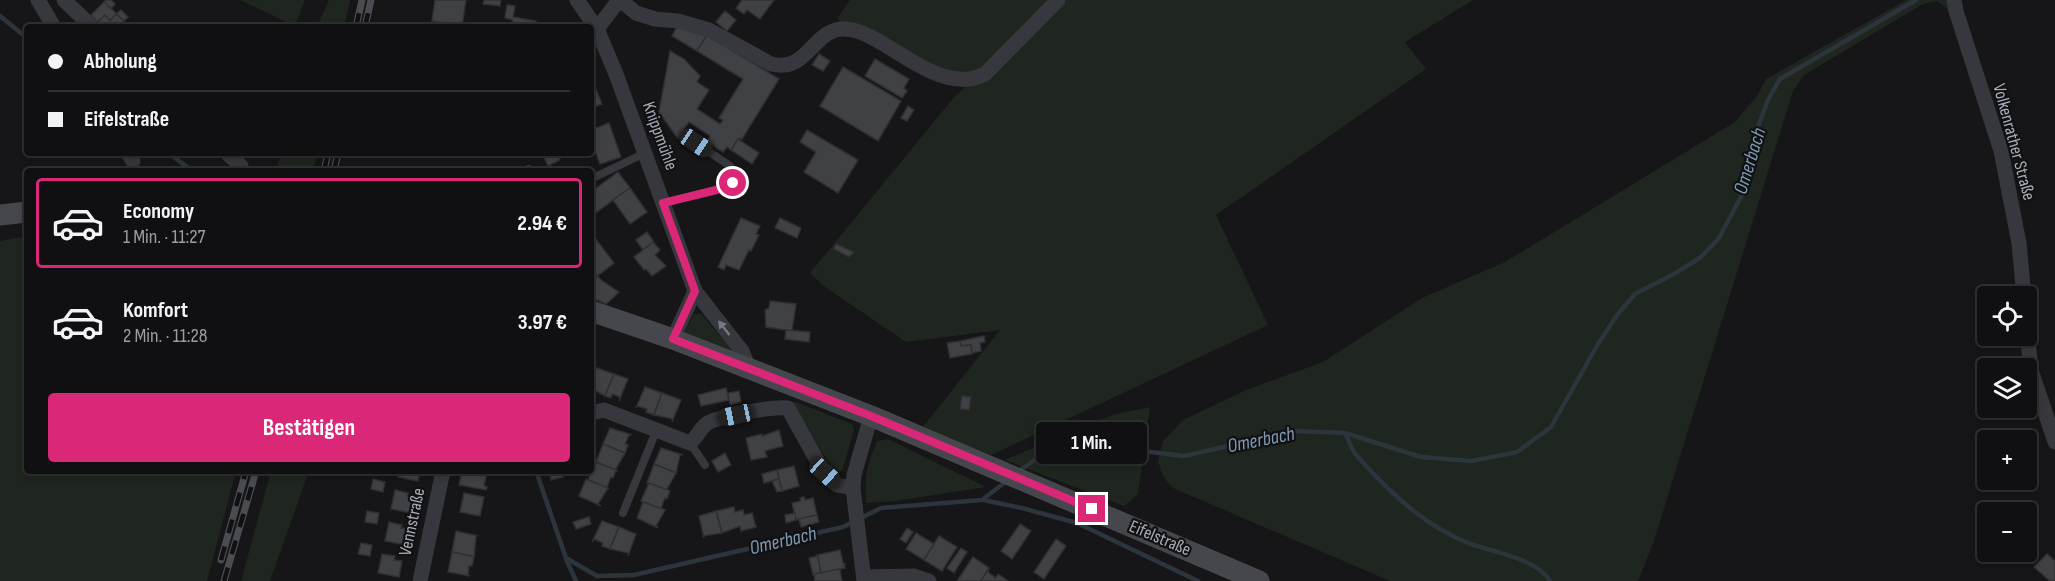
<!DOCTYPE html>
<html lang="de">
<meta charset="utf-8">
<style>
body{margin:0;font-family:"Sofia Sans Condensed",sans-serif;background:#19191b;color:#f1f3f6;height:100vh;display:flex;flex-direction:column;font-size:22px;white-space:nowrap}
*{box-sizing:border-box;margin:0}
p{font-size:20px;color:#9c9d9f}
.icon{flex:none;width:33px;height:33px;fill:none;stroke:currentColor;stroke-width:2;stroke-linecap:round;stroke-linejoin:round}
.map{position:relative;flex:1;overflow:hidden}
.side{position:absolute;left:24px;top:168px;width:570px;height:306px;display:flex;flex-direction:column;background:#101012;border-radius:6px;box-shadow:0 3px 9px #0003,0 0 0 2px #303032}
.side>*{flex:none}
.hud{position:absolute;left:24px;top:24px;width:570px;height:132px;border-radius:6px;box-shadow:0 3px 9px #0003,0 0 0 2px #303032;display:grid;align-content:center;height:132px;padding:0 24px;background:#101012}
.buttons{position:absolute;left:1977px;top:286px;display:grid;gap:12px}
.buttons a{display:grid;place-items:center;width:60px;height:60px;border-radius:6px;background:#101012;box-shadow:0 3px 9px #0003,0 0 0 2px #303032;font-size:30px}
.end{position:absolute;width:27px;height:27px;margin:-14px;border:8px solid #db2777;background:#fff;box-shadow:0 0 0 3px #fff}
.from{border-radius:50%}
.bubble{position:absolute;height:42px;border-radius:6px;background:#101012;box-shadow:0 3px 9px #0003,0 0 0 2px #303032;font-size:20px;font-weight:700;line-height:42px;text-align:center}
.car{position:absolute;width:18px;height:36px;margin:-18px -9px;border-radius:8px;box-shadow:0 0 4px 2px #0007;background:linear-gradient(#222 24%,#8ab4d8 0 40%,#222 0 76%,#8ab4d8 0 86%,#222 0)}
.hud b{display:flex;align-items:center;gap:21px;height:57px;font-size:22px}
.hud b+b{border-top:2px solid #303032}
.hud i{width:15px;height:15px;background:#f1f3f6}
ul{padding:10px 0 0;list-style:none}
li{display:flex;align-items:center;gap:18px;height:90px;margin:0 12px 9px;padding:0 12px;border:3px solid transparent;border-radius:6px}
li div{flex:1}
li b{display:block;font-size:22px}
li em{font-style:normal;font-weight:700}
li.selected{border-color:#db2777}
li>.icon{width:54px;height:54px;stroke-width:1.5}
.button{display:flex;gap:12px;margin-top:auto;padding:12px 24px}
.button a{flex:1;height:69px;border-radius:6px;background:#db2777;color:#fff;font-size:24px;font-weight:700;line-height:69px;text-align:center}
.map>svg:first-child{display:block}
.green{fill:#1e261f}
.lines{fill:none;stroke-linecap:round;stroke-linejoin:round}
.stream{stroke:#2c353c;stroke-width:4.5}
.building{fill:#404145;stroke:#303034;stroke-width:1.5}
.lane{stroke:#37383d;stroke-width:8}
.street{stroke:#37383d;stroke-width:15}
.secondary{stroke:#45474d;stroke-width:21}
.rail-casing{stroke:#4a4c52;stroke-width:7}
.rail{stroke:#111113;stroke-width:4.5;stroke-dasharray:14;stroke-linecap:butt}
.oneway{fill:#757881}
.route{stroke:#db2777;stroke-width:8}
.labels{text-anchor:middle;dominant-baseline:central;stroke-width:4.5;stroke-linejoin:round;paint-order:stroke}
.street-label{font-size:18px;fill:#a8adb8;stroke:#111113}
.water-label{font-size:20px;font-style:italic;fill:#7f9bb3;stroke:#111113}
</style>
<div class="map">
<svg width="2055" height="581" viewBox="0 0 2055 581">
<rect width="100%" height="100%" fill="#161618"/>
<g class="green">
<path d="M240,0H305L295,26Z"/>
<path d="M329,0H350L344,27H317Z"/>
<path d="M850,0H1052L990,62L970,73L949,74L840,23L838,17Z"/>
<path d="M1063,0H1473L1405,42L1426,69L1216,215L1268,325L991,455L922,428L1000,330L906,342L825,287L810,273L955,96Z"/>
<path d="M1906,0H1948L1950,11L1937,1L1923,4L1804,75L1793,91L1654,541L1638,581H1390L1173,488L1164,478L1158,462L1163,441L1183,420L1246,390L1323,362L1422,298L1505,262L1735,122L1757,96L1766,79Z"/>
<path d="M281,153H317L313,171H276Z"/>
<path d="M27,236V471H236L207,581H0V241Z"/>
<path d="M694,314H701L732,349L731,350L685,332Z"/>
<path d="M792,402H796L852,424L854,430L842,471L835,473L832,469Z"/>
<path d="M1150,407L1138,494L1124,506L1005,460L1112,415Z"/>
<path d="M888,439L986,487L895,501L866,503C864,476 867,466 877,441Z"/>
<path d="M271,471H309L270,581H241Z"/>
</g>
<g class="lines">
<g class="stream">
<path d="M0,16L27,38"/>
<path d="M169,153L192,171"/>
<path d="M1345,433C1348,438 1350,445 1353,450C1356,456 1363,462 1368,468C1396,498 1428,527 1468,543C1492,552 1536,558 1550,581"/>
<path d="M536,471L566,558L597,576L634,575L843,527L853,522"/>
<path d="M1019,471L1036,459L1059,454L1077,443L1184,456L1295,431L1345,433L1421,457L1472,461L1517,452L1551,427L1598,344L1617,315L1635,294L1672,275L1700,258L1719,238L1742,195L1749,151L1768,100L1780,79L1916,0"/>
<path d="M983,500L1022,508L1077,523L1198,581"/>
<path d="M861,518L881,508L982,500L1008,480"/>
<path d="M566,559L576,581"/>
</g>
</g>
<g class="building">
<path d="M106,0H111L115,4L111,9L104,2Z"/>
<path d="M435,0H466L462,26L444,27L445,23L432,21Z"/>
<path d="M484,0H501L500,6L483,4Z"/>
<path d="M742,0H774L760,19L747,10L744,14L736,8Z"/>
<path d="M104,2L117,14L110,21L105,15L98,22L91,15Z"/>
<path d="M507,5L515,6L513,17L536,21L535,27H511L513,20L505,18Z"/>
<path d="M121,10L128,17L124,21L116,14Z"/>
<path d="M725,11L736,20L727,31L716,22Z"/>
<path d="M116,14L124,21L118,27H103L98,22L105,15L110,21Z"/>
<path d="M678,25L707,35L697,51L672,36Z"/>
<path d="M707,35L779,79L742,139L739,138L731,150L727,147L723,152L707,142L710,136L689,122L678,139L659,112L670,51L684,59L700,76L697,82L709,90L697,109L720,124L723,120L719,118L743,79L697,51Z"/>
<path d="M819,54L830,61L823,71L812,65Z"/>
<path d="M875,59L909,79L904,88L907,91L902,98L865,76Z"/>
<path d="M843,67L901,101L878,141L820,106Z"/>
<path d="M595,87L602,104L591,108V89Z"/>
<path d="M908,106L914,110L907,121L901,118Z"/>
<path d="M609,123L621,157L600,164L591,140V130Z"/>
<path d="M807,130L858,160L838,193L804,172L816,152L800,142Z"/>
<path d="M738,139L759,153L752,164L731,150Z"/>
<path d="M542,153H557L560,160L548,166Z"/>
<path d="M618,172L630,188L591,216V192Z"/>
<path d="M630,188L647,212L630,224L613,200Z"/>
<path d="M741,218L760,226L756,234L759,235L751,251L749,250L739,270L726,265L724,270L718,267Z"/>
<path d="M780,218L801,228L797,238L775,228Z"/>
<path d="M647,232L654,242L643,250L636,240Z"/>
<path d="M595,238L614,263L596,277L591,270V241Z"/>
<path d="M653,242L660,250L655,255L666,266L652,276L646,269L644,270L634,257Z"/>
<path d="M836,244L854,252L849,257L834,249Z"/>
<path d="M591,270L596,277L597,275L601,280L619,292L606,304L591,297Z"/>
<path d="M770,301L796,304L792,331L766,327L765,310L769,308Z"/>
<path d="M786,330L810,332L809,342L785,339Z"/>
<path d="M984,336L985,342L980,343L981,351L972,353L971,345L961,346L960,341Z"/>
<path d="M960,341L961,346L971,345L972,354L950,358L947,343Z"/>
<path d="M597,368L614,374L605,396L591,388V378Z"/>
<path d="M614,374L628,379L619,401L620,397L612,394L611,398L605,396Z"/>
<path d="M645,387L662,393L654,415L646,412L647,409L637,406L636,408Z"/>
<path d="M726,388L729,400L701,406L698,395Z"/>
<path d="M739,391L741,402L730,405L728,393Z"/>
<path d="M662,393L681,400L672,422L673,419L654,415Z"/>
<path d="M962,396L971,397L969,410L960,409Z"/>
<path d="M610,428L632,435H629L625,444L628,445L625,453L603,444Z"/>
<path d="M779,430L783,446L765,451L767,457L751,460L746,438L762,434V436Z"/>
<path d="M603,444L625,453L615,470L618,471L596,462Z"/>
<path d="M661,448L683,455H680L676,473L654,464Z"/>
<path d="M725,453L731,465L718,472L712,461Z"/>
<path d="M595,462L616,470L613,478L611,477L607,487L609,489L588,480Z"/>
<path d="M654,464L676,473L667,489L669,491L647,483Z"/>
<path d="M794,466L799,486L782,491L777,470Z"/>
<path d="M777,470L779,479L764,483L762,474Z"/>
<path d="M399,471H420L418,481L398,477Z"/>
<path d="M462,471L487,472L484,486L487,487L486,490L459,485Z"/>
<path d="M562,471L563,477L551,480L550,472Z"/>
<path d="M373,479L385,482L383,492L371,489Z"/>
<path d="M586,479L608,488L598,504L601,506L579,496Z"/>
<path d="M779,479L782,491L777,492L772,481Z"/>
<path d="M649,483L670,491L667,499L665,498L661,508L663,510L641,501Z"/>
<path d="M395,490L408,493L407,496L415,498L412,513L391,509Z"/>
<path d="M464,493L484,497L480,516L460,512Z"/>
<path d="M804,497L805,500L813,498L817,515L796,520L792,503L801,501L800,498Z"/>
<path d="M643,502L665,510L656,526L658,528L637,518Z"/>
<path d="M734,507L735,512L743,510L744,515L752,513L756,527L741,531L740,526L722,533L716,511Z"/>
<path d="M367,511L379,513L377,524L365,522Z"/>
<path d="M716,511L722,533L703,536L704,538L699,516Z"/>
<path d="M795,513L796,520L786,523L785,515Z"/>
<path d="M817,515L819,522L801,527L799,519Z"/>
<path d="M589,517L591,524L576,529L573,522Z"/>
<path d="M602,521L619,527L610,549L602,546L603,543L594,539L592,542Z"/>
<path d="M389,522L402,525L401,528L409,529L406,545L385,541Z"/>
<path d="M1020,524L1031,531L1012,559L1001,551Z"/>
<path d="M619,527L636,534L628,556L629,553L610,549Z"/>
<path d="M907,528L913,532L906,543L900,539Z"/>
<path d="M456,531L478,536H476L474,557L452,552Z"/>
<path d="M916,533L934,544L924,560L906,549Z"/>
<path d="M939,536L957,547L942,571L924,560Z"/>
<path d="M1056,539L1066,546L1044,579L1034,572Z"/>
<path d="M361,543L372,545L370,556L358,554Z"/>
<path d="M961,548L967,552L954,573L947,568Z"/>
<path d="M840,550L843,563L846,564H844L845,568L821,573L817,555Z"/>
<path d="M452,552L474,557L472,566H469L468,575L470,576L448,572Z"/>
<path d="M382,554L395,556L394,560L402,561L399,577L378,573Z"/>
<path d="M2047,554L2055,561V581H2050L2034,567Z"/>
<path d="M818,556L821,573L813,575L809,558Z"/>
<path d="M973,557L989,568L981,581H957Z"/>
<path d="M989,568L988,572L996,578L998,574L1008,581H981Z"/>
<path d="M840,569L842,581H815L814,574Z"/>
</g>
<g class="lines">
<g class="lane">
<path d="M529,169L533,171"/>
<path d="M591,179L645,153"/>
<path d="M663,203L725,187L733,183C735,176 735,172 730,166L696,143"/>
<path d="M690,443L705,465"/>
<path d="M623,513L656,431"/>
</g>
<g class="street">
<path d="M38,0L54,27"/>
<path d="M64,0L92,27"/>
<path d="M577,0L597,29L616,74L695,291L742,351L749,368"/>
<path d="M620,0L636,13L655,19L678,21L709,30L771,64C807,73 812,32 841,29C855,28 868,35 880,42C905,56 937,82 968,79C974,79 980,76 985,74L1058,0"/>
<path d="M1954,0L1956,11L2001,151L2019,243L2024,297"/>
<path d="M597,29L619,0"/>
<path d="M128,153L133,161"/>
<path d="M227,153L241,166"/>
<path d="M2026,323L2031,370L2055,442"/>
<path d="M673,339L695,291"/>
<path d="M591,413L604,410L690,443C697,437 699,431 705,425C715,416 774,406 788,408L824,473L837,485L853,488"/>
<path d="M864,577L914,576L929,581"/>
<path d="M420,581L443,471"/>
<path d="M864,581L853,488L854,475L871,416"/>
</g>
<g class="secondary">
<path d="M0,215L27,212"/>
<path d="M591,311L673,339L871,416L1259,581"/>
</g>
<defs>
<g id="rail">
<path d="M356,27L362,0"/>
<path d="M365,27L371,0"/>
<path d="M324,171L328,153"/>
<path d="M334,171L338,153"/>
<path d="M221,560L246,471"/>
<path d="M224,581L256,471"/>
</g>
</defs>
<use href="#rail" class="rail-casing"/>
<use href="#rail" class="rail"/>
</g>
<defs><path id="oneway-solid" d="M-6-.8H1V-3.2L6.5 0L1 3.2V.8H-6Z" transform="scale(1.5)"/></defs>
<use class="oneway" href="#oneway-solid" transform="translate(724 328) rotate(-128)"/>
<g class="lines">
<path class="route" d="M733,183L725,188L663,203L695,291L673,339L871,416L1092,509"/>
</g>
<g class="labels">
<g class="street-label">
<text transform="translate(660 136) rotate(70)">Knippmühle</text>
<text transform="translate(2014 142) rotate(75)">Volkenrather Straße</text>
<text transform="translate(412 522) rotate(-78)">Vennstraße</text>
<text transform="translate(1160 538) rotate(23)">Eifelstraße</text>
</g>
<g class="water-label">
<text transform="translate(1750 161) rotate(-73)">Omerbach</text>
<text transform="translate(1261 440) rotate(-11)">Omerbach</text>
<text transform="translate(783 541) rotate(-13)">Omerbach</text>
</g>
</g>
</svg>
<div class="buttons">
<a><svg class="icon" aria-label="locate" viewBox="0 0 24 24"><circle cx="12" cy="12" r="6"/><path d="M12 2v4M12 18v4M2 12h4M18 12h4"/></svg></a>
<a><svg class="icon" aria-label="layers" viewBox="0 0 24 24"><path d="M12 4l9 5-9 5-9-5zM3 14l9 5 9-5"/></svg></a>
<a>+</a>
<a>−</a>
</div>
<i class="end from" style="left:733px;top:183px"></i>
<i class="end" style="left:1092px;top:509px"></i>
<div class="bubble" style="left:1036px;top:422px;width:111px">1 Min.</div>
<i class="car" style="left:696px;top:143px;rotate:124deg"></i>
<i class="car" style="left:736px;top:415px;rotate:258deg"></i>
<i class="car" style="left:825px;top:473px;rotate:132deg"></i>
<div class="hud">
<b><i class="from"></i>Abholung</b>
<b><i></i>Eifelstraße</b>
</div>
<section class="side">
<ul>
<li class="selected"><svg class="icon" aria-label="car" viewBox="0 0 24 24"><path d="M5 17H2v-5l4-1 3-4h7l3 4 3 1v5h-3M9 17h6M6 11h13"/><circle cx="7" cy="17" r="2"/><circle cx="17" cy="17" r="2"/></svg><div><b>Economy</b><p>1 Min. · 11:27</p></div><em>2.94 €</em></li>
<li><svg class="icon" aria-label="car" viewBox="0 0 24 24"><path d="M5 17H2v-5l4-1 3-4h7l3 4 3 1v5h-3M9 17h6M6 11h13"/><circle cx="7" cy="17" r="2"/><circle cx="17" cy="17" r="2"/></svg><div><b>Komfort</b><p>2 Min. · 11:28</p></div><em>3.97 €</em></li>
</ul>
<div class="button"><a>Bestätigen</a></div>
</section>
</div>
